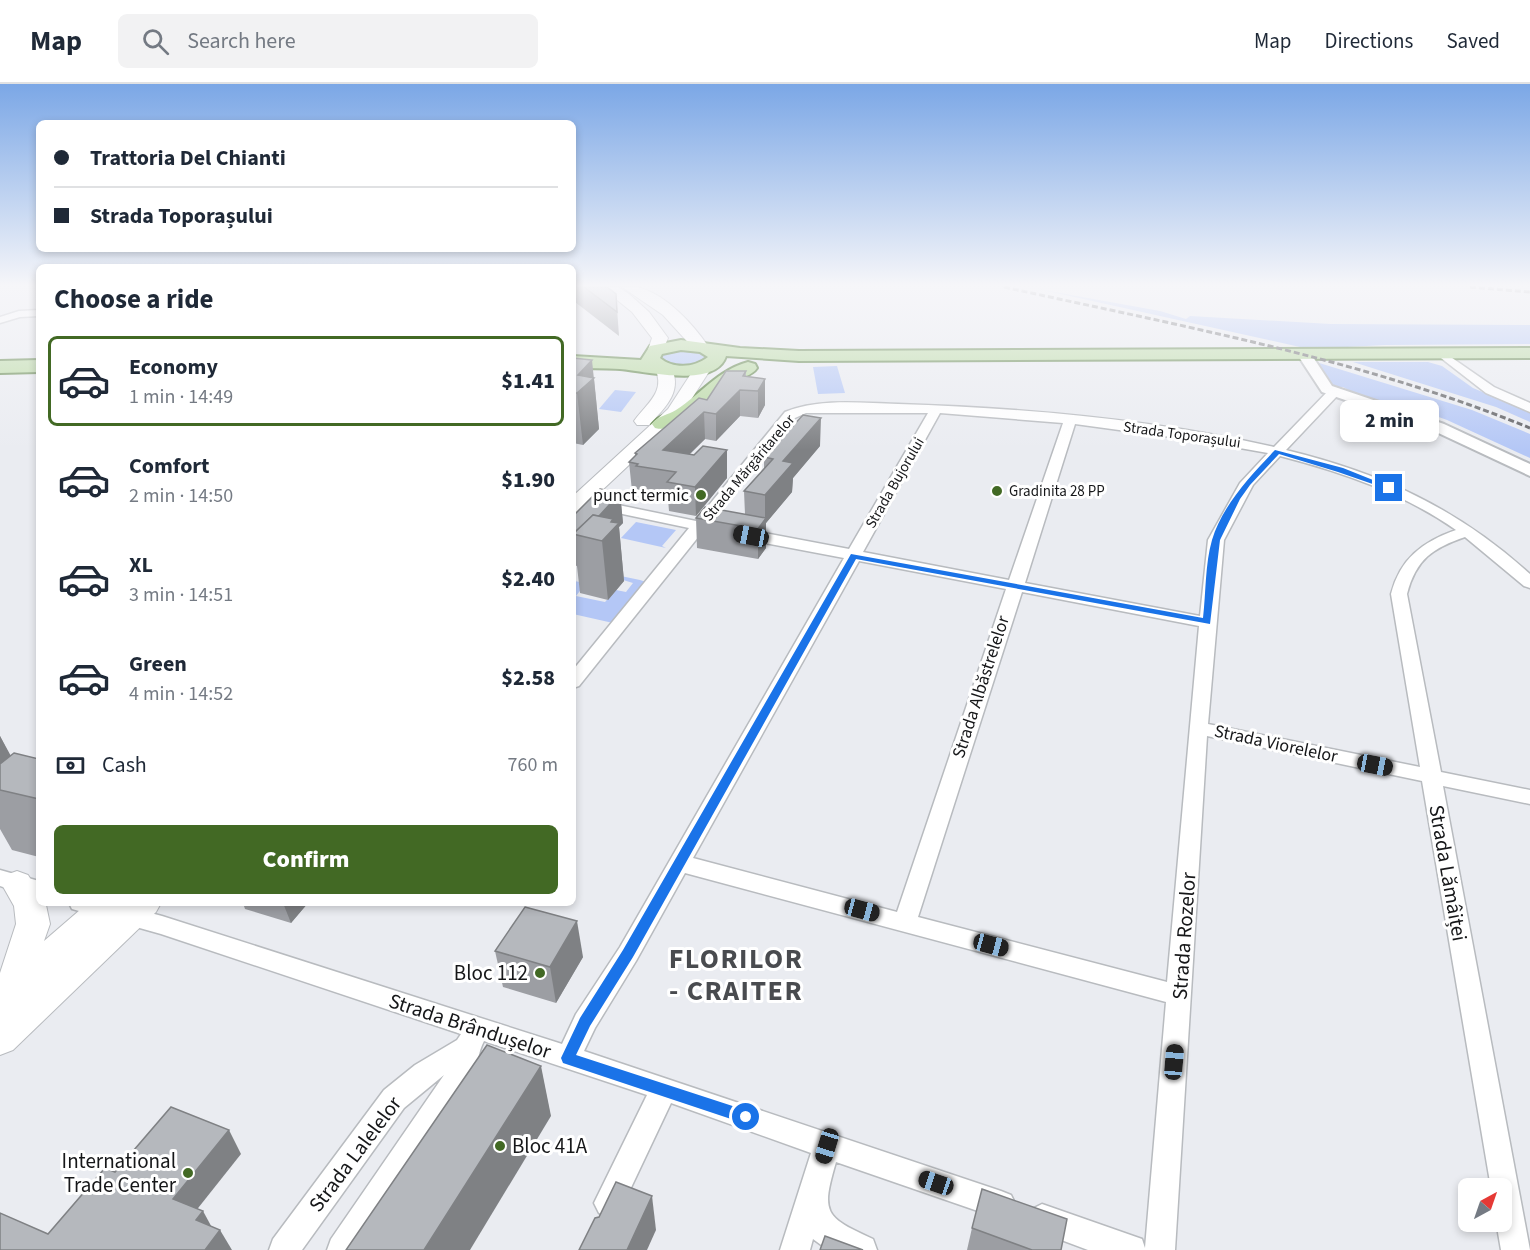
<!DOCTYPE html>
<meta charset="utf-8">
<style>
body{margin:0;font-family:"Source Sans 3",sans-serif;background:#f2f2f3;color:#1f2937;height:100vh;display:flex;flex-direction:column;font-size:22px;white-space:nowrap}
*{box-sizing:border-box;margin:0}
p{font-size:20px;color:#747a83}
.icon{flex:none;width:33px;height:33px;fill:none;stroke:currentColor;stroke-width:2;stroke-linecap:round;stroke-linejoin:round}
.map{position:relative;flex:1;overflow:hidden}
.side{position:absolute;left:36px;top:180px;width:540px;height:642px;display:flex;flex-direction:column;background:#fff;border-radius:9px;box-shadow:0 3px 9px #0003}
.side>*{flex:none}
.guide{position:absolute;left:36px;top:36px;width:540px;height:132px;border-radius:9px;box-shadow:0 3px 9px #0003;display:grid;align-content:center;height:132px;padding:0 18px;background:#fff}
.needle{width:39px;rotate:40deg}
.fabs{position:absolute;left:1458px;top:1094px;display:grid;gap:12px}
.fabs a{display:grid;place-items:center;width:54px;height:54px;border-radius:9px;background:#fff;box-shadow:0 3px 9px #0003;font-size:30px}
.end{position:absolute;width:27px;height:27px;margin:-14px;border:8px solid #1a73e8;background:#fff;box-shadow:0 0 0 3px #fff}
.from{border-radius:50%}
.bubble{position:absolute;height:42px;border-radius:9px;background:#fff;box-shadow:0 3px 9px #0003;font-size:20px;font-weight:800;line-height:42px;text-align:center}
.car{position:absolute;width:18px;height:36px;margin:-18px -9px;border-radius:8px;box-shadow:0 0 4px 2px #0007;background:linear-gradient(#222 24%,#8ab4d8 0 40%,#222 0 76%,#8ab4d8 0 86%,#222 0)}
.guide b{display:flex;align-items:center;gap:21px;height:57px;font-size:22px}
.guide b+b{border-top:2px solid #e0e1e3}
.guide i{width:15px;height:15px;background:#1f2937}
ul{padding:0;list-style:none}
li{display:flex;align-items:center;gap:18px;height:90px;margin:0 12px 9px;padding:0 6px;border:3px solid transparent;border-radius:9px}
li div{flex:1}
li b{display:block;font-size:22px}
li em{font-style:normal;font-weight:800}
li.on{border-color:#426924}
li>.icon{width:54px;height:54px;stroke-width:1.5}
h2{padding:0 18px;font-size:27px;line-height:72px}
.pay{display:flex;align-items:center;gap:15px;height:66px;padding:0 18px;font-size:22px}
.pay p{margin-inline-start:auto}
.primary-button{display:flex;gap:12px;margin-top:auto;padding:12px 18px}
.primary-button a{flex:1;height:69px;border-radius:9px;background:#426924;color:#fff;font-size:24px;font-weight:800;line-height:69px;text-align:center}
header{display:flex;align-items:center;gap:36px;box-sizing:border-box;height:84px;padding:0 30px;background:#fff;border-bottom:2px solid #e0e1e3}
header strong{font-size:28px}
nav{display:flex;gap:33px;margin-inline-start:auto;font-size:21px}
.search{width:420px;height:54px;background:#f2f2f3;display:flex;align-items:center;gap:15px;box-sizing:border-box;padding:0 21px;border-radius:9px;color:#747a83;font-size:22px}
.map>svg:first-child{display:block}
.green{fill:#b4c7f6}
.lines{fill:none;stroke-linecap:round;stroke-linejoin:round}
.minor-casing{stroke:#b8bbbf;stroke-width:3}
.tertiary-casing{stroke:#b8bbbf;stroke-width:4}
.secondary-casing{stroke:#b8bbbf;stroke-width:2}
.primary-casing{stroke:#61864a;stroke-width:4}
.minor{fill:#fff;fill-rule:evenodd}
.tertiary{fill:#fff;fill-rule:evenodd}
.secondary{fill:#fff;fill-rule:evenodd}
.primary{fill:#b9daa2;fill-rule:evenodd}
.rail{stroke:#5f6063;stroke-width:3;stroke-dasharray:6 3;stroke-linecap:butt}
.wall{fill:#9c9ea3}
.shaded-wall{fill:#7f8184}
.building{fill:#b5b8bd;stroke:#7f8184;stroke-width:1.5}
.route{fill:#1a73e8}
.poi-dot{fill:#426924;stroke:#fff;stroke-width:2}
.labels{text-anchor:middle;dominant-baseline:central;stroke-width:6;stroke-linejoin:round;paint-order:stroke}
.far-street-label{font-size:15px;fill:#161719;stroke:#fff}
.far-poi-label{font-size:15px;fill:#161719;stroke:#fff;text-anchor:start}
.poi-label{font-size:18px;fill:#161719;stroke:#fff;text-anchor:end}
.street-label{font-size:18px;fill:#161719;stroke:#fff}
.near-street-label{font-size:21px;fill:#161719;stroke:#fff}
.near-poi-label{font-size:21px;fill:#161719;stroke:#fff;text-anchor:end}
.near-district-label{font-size:28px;font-weight:bold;letter-spacing:1.5px;fill:#494b4f;stroke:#fff}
</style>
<header>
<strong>Map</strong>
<div class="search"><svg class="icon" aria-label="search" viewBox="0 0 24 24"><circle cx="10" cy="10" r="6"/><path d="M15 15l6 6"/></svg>Search here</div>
<nav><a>Map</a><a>Directions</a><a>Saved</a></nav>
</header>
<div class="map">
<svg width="1530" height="1166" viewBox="0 0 1530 1166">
<rect width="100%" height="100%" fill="#eaecf1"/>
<g class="green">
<path d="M1038,205L1160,227L1186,235L1190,232L1331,240L1530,241V260L1385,261L1309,265Z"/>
<path d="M680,265L699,267L705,274C694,284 674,284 662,276L663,270Z"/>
<path d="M1316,278L1472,326L1530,350V374L1447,336L1408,322H1398L1356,310L1343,303H1333Z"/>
<path d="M1353,278H1428L1442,282L1473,304L1530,328V338L1496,323Z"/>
<path d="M837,282L845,309L818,310L813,283Z"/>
<path d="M615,306L636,308L621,328L599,325Z"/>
<path d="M636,438L676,446L662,462L666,464L621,454Z"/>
<path d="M587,485L640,496L646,498L613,539L573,530L574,497L586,499L576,512L605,518L616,506L626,508L633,499Z"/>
</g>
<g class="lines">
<defs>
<g id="minor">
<path d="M39,226V232L20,233L0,239V233L19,227Z"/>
<path d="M1445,269L1494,303L1530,319V328L1486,309L1441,274V270Z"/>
<path d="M1334,304L1340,308L1338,311L1286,366C1381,389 1457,424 1530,490V504L1524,502L1465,453C1433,464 1416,475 1407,510L1441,688L1530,706V720L1443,702L1530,1166H1501L1496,1137H1502V1104H1491L1422,697L1207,652L1175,1166H1088L1032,1145L1027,1135L1032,1125L1042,1120L1142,1155L1145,1164L1166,918L685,789L636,877L595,944L584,967L1001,1107L1011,1111L1016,1121L1011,1131L1001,1135L836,1078C821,1129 824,1133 873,1155L877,1166H828L813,1155L810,1166H780L811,1069L671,1019L619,1129L609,1133L599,1129L594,1119L647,1011L484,957C478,968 478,981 472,993L360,1166H327L331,1155L444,991L404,1024L302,1166H269L273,1155L384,1006L415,981L457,956L461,950L161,850L72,825L69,819H113L162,832L562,960L576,930L620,863L844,474L743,455L735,450L743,445L849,465L928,329H806L795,334L709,439L715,441L718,444L715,447H703L579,602L573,604V586L689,444L594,424L592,421L594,418L599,417L696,437L785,328C819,314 862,319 898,320C1023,324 1152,335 1274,363L1330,305ZM940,329L1063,339L1009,496L863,468ZM1075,340L1200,357L1268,369L1240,399L1208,456L1200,532L1025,499ZM1280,372C1342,388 1403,409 1456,446C1422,458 1400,475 1391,510L1420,683L1208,640L1224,456L1253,401ZM859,477L1006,505L897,828L693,774ZM1022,508L1199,542L1167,898L918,833Z"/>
<path d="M0,786L39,797V815L0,802Z"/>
</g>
<path id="tertiary" d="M1306,269L1311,270L1332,302L1444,340L1530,380V392L1432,346L1322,308L1299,273Z"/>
<g id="secondary">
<path d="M601,203H618L629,210L649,228L668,254L662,269H650L648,266L652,254L632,228Z"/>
<path d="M622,203C628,203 635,202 641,204C667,212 693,240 708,262L706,265H694L663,231Z"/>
<path d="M704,278L712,283L680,333L580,427L573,429V412L668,325L694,285L698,279Z"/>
<path d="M663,279L669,280C685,305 666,323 649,341H637L634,337C647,319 666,308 655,284Z"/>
<path d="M17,787L28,791L39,808V819L46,821L50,840L44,857L88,819H161L156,828L13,966L0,971V889L16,840L14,822L1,799L6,791Z"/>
</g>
<g id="primary">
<path d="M681,256L740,264L799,267L1530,264V274L799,277L726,272C716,305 645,287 620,285C605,284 589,284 573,284V272L641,276L650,262ZM681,266L700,268L708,273C694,284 673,285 660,274L662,270Z"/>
<path d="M39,276V288L0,289V277Z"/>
<path d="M748,278L755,280L757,284C752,292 741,293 733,298C712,312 683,351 655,344L652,340C657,332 668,331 676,326C701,310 718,286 748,278Z"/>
</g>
</defs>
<use href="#minor" class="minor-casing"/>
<use href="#tertiary" class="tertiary-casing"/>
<use href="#secondary" class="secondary-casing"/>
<use href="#primary" class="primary-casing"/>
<use href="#minor" class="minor"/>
<use href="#tertiary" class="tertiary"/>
<use href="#secondary" class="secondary"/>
<use href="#primary" class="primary"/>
<g class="rail">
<path d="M1004,203C1181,242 1362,275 1530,344"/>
<path d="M1470,203L1530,208"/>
</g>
</g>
<g class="wall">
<path d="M574,203H607L616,210L619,252L575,218Z"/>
<path d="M573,274L594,294L599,345L583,361L573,359Z"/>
<path d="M746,287V292L765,295V321L758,334L740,332L716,357L705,355L690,370L694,371L727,366V394L696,432L669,427L668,415L639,410L638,408L632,407L629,378L635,372V369Z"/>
<path d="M820,362L793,394L792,408L766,439V464L758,475L697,464L696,434L745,430L744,407L764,385V373Z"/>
<path d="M620,409L623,439L619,443L624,497L608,516L580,509L577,482L573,481V432Z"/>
<path d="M0,652L10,672L39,675V773L12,766L0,745Z"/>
<path d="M243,819H308L291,839L245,825Z"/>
<path d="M495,867L583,873L556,919L503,903Z"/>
<path d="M972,1144L1061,1166H967Z"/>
</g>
<g class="shaded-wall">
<path d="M592,276L599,345L583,361L577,309L578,291Z"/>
<path d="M765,295V321L758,334V307Z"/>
<path d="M740,306V332L716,357V330Z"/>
<path d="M704,328L705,355L672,387L663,366Z"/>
<path d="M821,334L820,362L793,394L792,408L766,439V464L758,475V445L765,435V411L783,377Z"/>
<path d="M727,366V394L696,432L695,403Z"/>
<path d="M620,409L623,439L619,443L624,497L608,516L602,457L580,452Z"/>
<path d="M0,652L18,685L0,699Z"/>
<path d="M283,819H308L291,839Z"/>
<path d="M577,837L583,873L556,919L550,883Z"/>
<path d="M541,982L551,1032L470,1166H424Z"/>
<path d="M229,1046L241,1070L187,1138L173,1115Z"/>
<path d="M652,1112L656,1146L647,1166H627Z"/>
<path d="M203,1127L216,1151L196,1136Z"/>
<path d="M220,1146L232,1166H205Z"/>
</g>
<g class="building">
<path d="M584,203H607L616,210L617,228Z"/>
<path d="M573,274L592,276L578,291L594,294L577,309H573Z"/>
<path d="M726,287H746L743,292L765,295L758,307L740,306L716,330L704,328L663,366L694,371L703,362L727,366L695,403L667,398L676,388L636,382L638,380L629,378L637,370L635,369L699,314L707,316Z"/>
<path d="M803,331L821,334L783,377L793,379L765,411L744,407L773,375L764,373Z"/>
<path d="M600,405L620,409L599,432L593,431L573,450V432Z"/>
<path d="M705,423L766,434L758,445L696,434Z"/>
<path d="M593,431L613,435L611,438L619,439L602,457L573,450Z"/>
<path d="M14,669L39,675V715L0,706V680Z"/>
<path d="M525,823L577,837L550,883L495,867Z"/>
<path d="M487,961L541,982L424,1166H346Z"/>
<path d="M171,1023L229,1046L173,1115L203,1127L196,1136L220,1146L205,1166H0V1129L48,1150L105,1084L115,1088Z"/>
<path d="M616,1098L652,1112L627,1166H579L595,1134L599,1133Z"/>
<path d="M982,1105L1067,1135L1061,1166H1032L972,1144Z"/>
<path d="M825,1152L863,1166H820Z"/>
</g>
<linearGradient id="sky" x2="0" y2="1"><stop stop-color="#7ba7e6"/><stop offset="0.55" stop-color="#f6f6f9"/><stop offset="1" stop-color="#f6f6f9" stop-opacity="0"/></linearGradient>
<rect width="1530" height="366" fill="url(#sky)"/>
<path class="route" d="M1275,366L1343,384L1393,404L1387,405L1338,388L1279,370L1250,401L1240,415L1220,456L1210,540L856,475L633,873L590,942L576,971L751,1028L753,1033L751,1038L746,1040L563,979L561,974L580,934L623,866L851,470L1203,534C1206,509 1205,480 1212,456C1222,422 1251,391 1275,366Z"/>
<g class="poi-dot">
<circle cx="997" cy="407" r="6"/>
<circle cx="701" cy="411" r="6"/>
<circle cx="540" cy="889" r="6"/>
<circle cx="500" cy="1062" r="6"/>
<circle cx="188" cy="1089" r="6"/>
</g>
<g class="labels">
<g class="far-street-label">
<text transform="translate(1182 351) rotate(8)">Strada Toporașului</text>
<text transform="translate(749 384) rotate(-50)">Strada Mărgăritarelor</text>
<text transform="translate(895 399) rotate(-60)">Strada Bujorului</text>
</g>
<g class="far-poi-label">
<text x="1009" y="407">Gradinita 28 PP</text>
</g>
<g class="poi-label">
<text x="689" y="411">punct termic</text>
</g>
<g class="street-label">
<text transform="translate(981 603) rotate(-72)">Strada Albăstrelelor</text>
<text transform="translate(1276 660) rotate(12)">Strada Viorelelor</text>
</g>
<g class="near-street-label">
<text transform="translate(1448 789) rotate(80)">Strada Lămâiței</text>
<text transform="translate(1184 852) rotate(-86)">Strada Rozelor</text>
<text transform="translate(470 942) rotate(18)">Strada Brândușelor</text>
<text transform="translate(355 1070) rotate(-53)">Strada Lalelelor</text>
</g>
<g class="near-poi-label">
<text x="528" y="889">Bloc 112</text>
<text x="512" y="1062" text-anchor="start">Bloc 41A</text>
<text x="176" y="1077">International<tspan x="176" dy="24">Trade Center</tspan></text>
</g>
<g class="near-district-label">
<text x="736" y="875">FLORILOR<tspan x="736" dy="32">- CRAITER</tspan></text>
</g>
</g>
</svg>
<div class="fabs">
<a><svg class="needle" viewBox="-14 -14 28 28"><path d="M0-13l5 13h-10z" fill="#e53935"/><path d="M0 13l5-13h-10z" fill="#747a83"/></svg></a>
</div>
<i class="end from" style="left:746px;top:1033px"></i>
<i class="end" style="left:1389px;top:404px"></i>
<div class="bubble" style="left:1340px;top:316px;width:99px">2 min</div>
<i class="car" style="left:751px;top:452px;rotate:281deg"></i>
<i class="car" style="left:1375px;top:681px;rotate:101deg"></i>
<i class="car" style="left:862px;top:826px;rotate:105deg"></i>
<i class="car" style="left:991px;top:861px;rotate:105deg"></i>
<i class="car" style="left:1174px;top:978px;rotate:5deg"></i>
<i class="car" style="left:827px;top:1062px;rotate:197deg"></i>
<i class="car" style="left:936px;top:1099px;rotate:289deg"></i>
<div class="guide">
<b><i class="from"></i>Trattoria Del Chianti</b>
<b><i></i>Strada Toporașului</b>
</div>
<section class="side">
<h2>Choose a ride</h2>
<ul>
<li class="on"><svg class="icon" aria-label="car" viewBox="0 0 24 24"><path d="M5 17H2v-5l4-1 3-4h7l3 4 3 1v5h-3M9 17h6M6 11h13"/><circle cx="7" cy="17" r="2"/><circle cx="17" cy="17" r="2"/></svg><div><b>Economy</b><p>1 min · 14:49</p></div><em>$1.41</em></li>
<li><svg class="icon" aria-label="car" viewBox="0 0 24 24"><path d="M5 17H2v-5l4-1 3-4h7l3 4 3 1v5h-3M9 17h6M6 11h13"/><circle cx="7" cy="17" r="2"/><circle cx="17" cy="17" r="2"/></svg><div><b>Comfort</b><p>2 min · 14:50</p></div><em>$1.90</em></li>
<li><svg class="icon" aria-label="car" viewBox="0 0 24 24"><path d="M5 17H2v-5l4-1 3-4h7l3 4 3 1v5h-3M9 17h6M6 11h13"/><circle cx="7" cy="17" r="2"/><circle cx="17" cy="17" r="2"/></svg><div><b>XL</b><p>3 min · 14:51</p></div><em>$2.40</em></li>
<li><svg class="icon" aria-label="car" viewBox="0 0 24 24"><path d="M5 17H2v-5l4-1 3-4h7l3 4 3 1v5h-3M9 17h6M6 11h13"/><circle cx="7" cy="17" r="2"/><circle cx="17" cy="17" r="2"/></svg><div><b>Green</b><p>4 min · 14:52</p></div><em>$2.58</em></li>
</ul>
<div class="pay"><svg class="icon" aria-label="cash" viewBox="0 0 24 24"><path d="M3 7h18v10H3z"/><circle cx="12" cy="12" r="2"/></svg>Cash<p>760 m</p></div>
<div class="primary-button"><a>Confirm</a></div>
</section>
</div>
